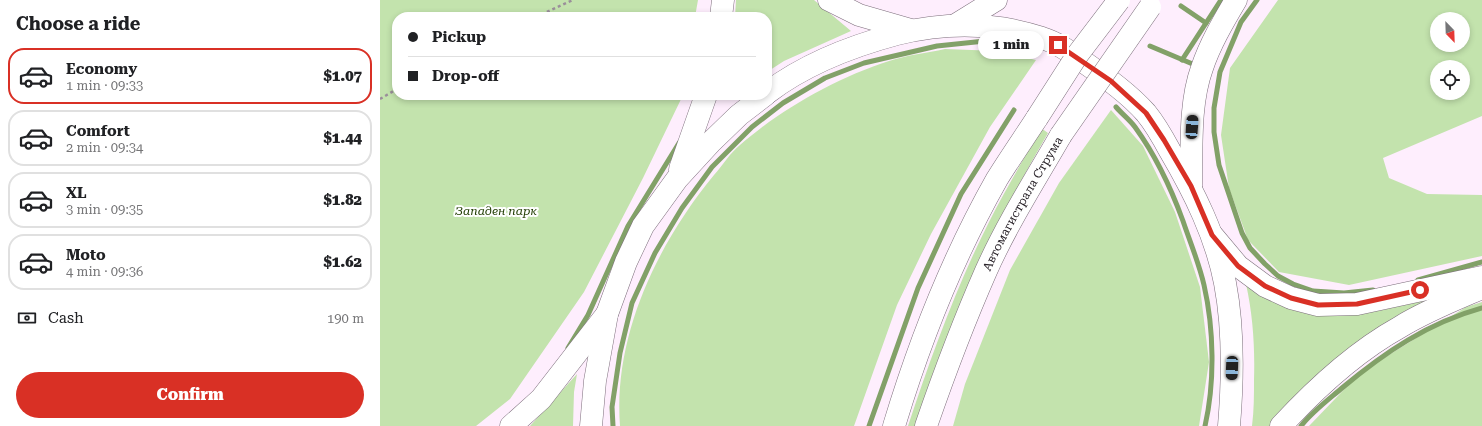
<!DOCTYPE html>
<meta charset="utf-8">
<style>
body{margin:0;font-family:"Roboto Serif",serif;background:#f6f6f6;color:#202124;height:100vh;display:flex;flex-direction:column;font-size:15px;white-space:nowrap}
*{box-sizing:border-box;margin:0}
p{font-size:13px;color:#757577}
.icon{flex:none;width:22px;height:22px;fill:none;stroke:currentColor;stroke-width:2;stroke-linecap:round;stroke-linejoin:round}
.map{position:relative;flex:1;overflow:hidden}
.sheet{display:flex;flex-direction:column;background:#fff;width:380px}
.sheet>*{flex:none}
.top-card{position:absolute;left:12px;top:12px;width:380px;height:88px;border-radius:16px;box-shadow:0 2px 6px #0003;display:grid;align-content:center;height:88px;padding:0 16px;background:#fff}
.needle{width:26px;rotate:157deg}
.buttons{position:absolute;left:1050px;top:12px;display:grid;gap:8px}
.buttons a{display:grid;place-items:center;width:40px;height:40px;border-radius:50%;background:#fff;box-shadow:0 2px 6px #0003;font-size:20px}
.end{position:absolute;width:18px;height:18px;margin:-9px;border:5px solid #d93025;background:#fff;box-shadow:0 0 0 2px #fff}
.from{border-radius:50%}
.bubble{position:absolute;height:28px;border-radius:14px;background:#fff;box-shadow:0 2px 6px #0003;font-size:13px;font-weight:800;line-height:28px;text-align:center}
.car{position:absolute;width:12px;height:24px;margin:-12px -6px;border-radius:5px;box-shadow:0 0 3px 1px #0007;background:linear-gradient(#222 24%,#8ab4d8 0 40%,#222 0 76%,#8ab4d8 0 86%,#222 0)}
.top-card b{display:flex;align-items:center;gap:14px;height:38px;font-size:15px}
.top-card b+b{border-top:1px solid #e0e0e0}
.top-card i{width:10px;height:10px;background:#202124}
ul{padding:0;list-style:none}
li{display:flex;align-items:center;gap:12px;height:56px;margin:0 8px 6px;padding:0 8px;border:2px solid #e0e0e0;border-radius:16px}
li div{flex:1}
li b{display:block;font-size:15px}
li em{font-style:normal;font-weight:800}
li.selected{border-color:#d93025}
li>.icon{width:36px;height:36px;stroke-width:1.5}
h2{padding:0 16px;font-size:18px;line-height:48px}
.pay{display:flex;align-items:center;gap:10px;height:44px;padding:0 16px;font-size:15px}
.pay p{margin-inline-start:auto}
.primary-button{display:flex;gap:8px;margin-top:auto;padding:8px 16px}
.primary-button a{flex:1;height:46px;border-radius:24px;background:#d93025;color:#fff;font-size:16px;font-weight:800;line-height:46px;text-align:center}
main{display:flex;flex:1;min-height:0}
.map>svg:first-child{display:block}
.green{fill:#c3e3ad;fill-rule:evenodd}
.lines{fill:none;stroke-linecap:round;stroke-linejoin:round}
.stream{stroke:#82a168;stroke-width:5}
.minor-casing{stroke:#7c6e7b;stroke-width:23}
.major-casing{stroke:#7c6e7b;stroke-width:23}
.highway-casing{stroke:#7c6e7b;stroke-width:23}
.path{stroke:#9a8f9a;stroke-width:2.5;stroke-dasharray:3 3;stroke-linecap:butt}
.minor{stroke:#fff;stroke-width:22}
.major{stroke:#fff;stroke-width:22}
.highway{stroke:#fff;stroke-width:22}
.highway-bridge-casing{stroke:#7c6e7b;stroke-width:23;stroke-linecap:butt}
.highway-bridge{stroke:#fff;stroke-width:22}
.route{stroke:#d93025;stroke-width:5}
.labels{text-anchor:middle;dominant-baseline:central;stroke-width:4;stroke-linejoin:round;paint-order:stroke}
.street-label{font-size:12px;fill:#282228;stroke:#fff}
.park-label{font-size:12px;font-style:italic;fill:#203c00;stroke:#fff}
</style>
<main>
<section class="sheet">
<h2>Choose a ride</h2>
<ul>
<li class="selected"><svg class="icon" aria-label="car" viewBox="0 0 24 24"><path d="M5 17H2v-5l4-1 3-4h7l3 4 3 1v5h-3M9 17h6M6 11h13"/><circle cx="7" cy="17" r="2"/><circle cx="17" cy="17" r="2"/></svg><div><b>Economy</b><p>1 min · 09:33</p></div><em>$1.07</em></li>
<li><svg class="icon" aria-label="car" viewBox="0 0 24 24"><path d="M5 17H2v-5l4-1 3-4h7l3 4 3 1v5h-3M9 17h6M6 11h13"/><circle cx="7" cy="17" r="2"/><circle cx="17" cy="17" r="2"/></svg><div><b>Comfort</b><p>2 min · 09:34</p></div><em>$1.44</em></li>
<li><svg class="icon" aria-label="car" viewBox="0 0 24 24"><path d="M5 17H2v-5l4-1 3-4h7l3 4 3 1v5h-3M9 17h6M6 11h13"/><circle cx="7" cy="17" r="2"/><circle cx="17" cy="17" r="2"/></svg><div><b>XL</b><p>3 min · 09:35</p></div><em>$1.82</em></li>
<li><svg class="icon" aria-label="car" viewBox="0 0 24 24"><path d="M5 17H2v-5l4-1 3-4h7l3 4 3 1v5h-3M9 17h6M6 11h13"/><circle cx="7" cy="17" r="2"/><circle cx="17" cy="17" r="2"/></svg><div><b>Moto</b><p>4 min · 09:36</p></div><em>$1.62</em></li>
</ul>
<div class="pay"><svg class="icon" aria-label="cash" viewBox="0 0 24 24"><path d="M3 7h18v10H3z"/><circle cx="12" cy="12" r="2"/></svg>Cash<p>190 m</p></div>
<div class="primary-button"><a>Confirm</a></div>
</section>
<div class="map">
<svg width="1102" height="426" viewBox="0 0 1102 426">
<rect width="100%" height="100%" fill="#feeefd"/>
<g class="green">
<path d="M0,0H318L315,17H17V95H303L263,178L204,292L130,399L96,426H0Z"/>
<path d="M356,0H434L471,31L404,61L387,72V17H355Z"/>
<path d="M898,0H1102V116L1003,158L1009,178L1047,194L1102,195V256L969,285L899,272L868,240L849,188L841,135L850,68ZM1057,19H1083V45H1057ZM1057,67H1083V93H1057Z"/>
<path d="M565,49L618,51L656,60L610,127L551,234L517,305L474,426H240C233,335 278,243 334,175C343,165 350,153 360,145C366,139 374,134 381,128C418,100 465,75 509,61C527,55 547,53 565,49Z"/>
<path d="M731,110L763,146L795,212L820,287L829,362L819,426H573L585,384L630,270L679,183Z"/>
<path d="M661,128L668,133C625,207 587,283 557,363C549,383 542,405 535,426H528C551,357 576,287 609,222C625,190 644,159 661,128Z"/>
<path d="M866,284L968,313L1003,310L1050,298L893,426H872C874,410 874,395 874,380C875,347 873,316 866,284Z"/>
<path d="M1102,302V426H929L980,373L1086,307Z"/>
<path d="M197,374L194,392L193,426H150Z"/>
</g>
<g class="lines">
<g class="stream">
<path d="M877,0L861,22L840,72L834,108V132L839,165L862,233L870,248L885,264L898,276L913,284L933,291L964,293L993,290"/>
<path d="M801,6L826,23"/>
<path d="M770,46L815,65"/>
<path d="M802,60L841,0"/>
<path d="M736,107C742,114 750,120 755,127C776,156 791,188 803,221C810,242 819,263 824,285C834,329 835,382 825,426"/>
<path d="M1038,280L1102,262"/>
<path d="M188,348L208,315L248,226L299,143"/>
<path d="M233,426L232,407L240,353L252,303L275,253L302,208L332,167L372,127L403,103L445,78L484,63L557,46L605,41L648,48"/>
<path d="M489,426L538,288L581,194L634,110"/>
<path d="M921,426C932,412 948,400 962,388C1005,352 1048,323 1102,308"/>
</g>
<defs>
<g id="minor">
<path d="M832,235L858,266L885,286L911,298L938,305L977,304L1102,277"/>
<path d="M901,426C936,388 975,352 1020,327C1046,311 1074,300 1102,288"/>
</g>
<path id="major" d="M131,426L161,399L227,314"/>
<g id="highway">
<path d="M449,0L479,15L531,30"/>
<path d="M341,17L343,0"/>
<path d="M577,24L616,0"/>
<path d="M387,93C425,64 472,46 517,34C566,22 614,22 662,38C679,43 694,55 708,65C728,79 749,94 766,113C775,124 783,138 790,151C814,192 836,236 845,283C854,330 853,378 849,426"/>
<path d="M300,169L326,95"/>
<path d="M811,186C812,148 809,104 822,68C830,44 843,22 856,0"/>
<path d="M211,426L215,381L227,314L246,262L263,226L297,179L331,142L359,115L385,95"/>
<path d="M514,426C539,343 574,255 617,179C630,158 644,138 657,118"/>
<path id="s1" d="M546,426C564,374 584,321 606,271C627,224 655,180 681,135"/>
</g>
</defs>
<use href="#minor" class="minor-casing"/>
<use href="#major" class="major-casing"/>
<use href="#highway" class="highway-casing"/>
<g class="path">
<path d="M156,17L193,0"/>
<path d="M0,99L17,89"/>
</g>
<use href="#minor" class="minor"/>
<use href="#major" class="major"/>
<use href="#highway" class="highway"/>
<defs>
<g id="highway-bridge">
<path d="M657,118L698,54L739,0"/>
<path d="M681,135L770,7"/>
</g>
</defs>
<use href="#highway-bridge" class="highway-bridge-casing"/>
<use href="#highway-bridge" class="highway-bridge"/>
</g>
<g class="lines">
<path class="route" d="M678,45L731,81L766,113L784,140L811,186L832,235L858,266L885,286L911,298L938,305L977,304L1040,290"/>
</g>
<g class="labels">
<g class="street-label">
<text stroke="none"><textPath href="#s1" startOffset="243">Автомагистрала Струма</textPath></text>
</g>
<g class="park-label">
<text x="116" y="211">Западен парк</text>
</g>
</g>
</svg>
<div class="buttons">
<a><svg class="needle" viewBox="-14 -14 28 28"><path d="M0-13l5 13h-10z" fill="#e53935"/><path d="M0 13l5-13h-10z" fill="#757577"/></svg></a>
<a><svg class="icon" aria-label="locate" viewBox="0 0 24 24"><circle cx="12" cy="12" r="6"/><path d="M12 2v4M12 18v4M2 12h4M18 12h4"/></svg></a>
</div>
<i class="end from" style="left:1040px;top:290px"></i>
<i class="end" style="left:678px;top:45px"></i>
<div class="bubble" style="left:598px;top:31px;width:66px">1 min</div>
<i class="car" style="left:812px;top:127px;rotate:4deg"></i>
<i class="car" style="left:852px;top:368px;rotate:182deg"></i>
<div class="top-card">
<b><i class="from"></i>Pickup</b>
<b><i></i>Drop-off</b>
</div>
</div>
</main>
